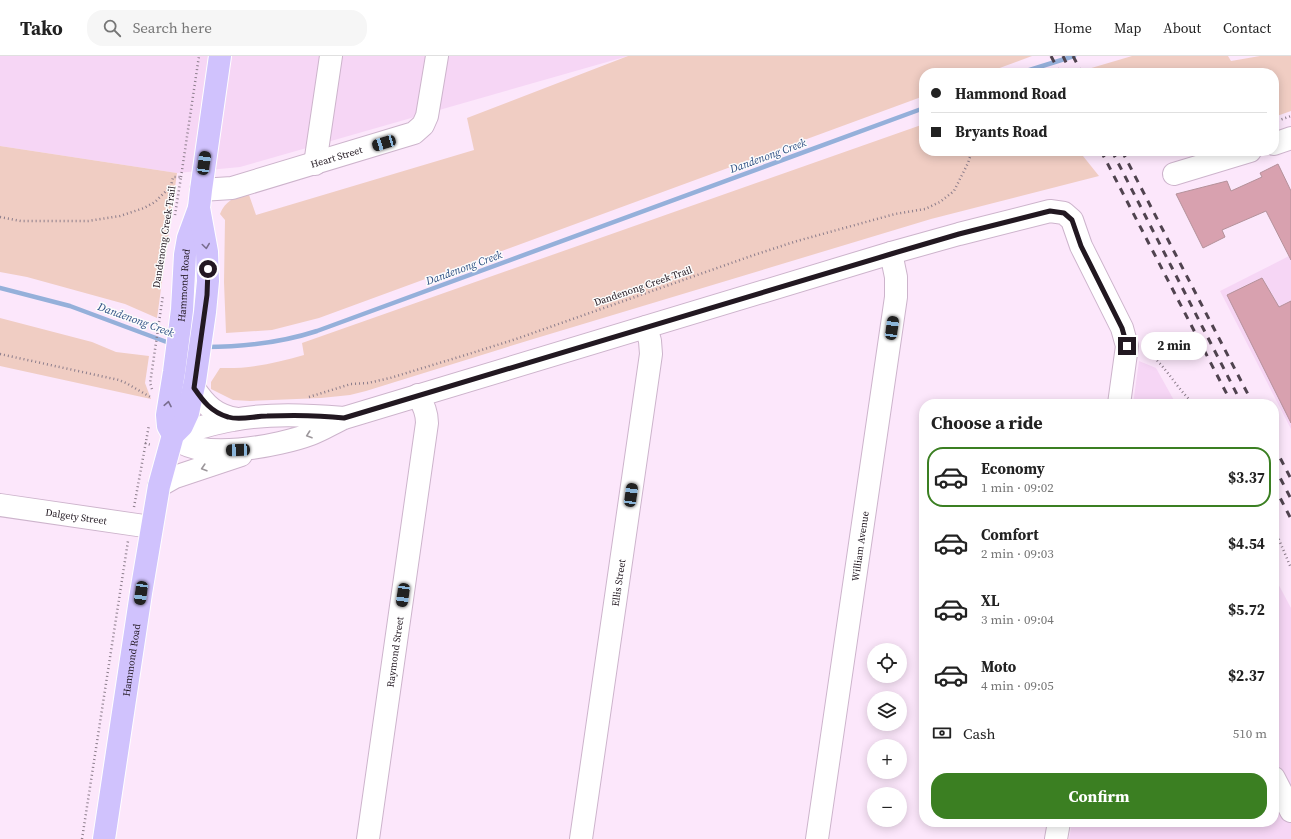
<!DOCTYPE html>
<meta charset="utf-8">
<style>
body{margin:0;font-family:"Source Serif 4",serif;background:#f6f6f6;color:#222;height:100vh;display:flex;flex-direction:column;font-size:15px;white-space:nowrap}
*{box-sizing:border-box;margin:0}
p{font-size:13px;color:#767676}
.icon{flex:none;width:22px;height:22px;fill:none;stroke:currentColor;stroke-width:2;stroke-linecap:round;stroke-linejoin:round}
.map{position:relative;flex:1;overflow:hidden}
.panel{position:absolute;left:919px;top:343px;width:360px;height:428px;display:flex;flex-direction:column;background:#fff;border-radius:16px;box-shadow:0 2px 10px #0003}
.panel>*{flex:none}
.banner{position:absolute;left:919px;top:12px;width:360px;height:88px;border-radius:16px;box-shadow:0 2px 10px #0003;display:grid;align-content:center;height:88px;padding:0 12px;background:#fff}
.buttons{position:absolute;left:867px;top:587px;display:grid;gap:8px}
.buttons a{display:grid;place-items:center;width:40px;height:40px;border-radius:50%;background:#fff;box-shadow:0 2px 10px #0003;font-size:20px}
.end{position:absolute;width:18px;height:18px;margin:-9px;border:5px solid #221821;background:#fff;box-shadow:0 0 0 2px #fff}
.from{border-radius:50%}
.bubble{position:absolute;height:28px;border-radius:14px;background:#fff;box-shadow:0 2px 10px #0003;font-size:13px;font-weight:700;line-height:28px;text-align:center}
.car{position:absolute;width:12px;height:24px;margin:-12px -6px;border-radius:5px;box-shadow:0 0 3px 1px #0007;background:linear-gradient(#222 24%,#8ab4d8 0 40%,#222 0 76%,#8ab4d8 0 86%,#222 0)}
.banner b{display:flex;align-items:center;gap:14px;height:38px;font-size:15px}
.banner b+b{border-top:1px solid #e0e0e0}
.banner i{width:10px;height:10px;background:#222}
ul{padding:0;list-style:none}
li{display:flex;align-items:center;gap:12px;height:60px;margin:0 8px 6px;padding:0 4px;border:2px solid transparent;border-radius:16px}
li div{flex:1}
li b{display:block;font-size:15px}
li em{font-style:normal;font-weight:700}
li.on{border-color:#3b7f22}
li>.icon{width:36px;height:36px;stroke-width:1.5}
h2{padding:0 12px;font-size:18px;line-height:48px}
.pay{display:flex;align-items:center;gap:10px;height:44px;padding:0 12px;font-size:15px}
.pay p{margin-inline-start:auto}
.action{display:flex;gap:8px;margin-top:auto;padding:8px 12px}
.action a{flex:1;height:46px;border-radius:16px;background:#3b7f22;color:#fff;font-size:16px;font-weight:700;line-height:46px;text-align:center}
header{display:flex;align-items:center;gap:24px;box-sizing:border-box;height:56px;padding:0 20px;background:#fff;border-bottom:1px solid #e0e0e0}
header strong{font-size:19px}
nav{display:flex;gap:22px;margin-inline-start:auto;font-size:14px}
.search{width:280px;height:36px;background:#f6f6f6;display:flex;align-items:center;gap:10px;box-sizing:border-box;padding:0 14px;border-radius:16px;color:#767676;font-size:15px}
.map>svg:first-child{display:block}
.built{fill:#f6d6f5}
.green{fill:#f0cdc3}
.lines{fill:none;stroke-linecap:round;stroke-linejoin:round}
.stream{stroke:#95b0da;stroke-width:4.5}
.building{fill:#d8a1af;stroke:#b4919a}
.minor-casing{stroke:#cdb4cc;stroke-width:24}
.major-casing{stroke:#fff;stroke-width:24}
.path{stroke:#8c7d8b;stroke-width:2.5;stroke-dasharray:1 3;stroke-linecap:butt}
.minor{stroke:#fff;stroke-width:22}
.major{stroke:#d0c2fd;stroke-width:22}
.rail{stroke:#50434f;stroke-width:3;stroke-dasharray:7 7;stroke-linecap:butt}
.oneway{stroke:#796d8f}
.oneway2{stroke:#9c979b}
.route{stroke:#221821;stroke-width:5}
.labels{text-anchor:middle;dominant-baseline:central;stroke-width:3;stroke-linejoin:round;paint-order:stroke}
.street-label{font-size:10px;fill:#221821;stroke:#fcfcfc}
.water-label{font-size:11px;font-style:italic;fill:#2c4e83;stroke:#fcfcfc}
</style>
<header>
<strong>Tako</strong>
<div class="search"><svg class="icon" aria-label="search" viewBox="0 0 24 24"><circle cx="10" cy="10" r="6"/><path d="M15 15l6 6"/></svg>Search here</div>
<nav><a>Home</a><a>Map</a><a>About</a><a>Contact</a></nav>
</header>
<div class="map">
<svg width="1291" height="783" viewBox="0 0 1291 783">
<rect width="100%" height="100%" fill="#fce7fb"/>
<g class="built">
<path d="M0,0H628L240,111L177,117L0,90Z"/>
<path d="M1291,199V373L1220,235Z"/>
<path d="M1139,305L1156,312L1176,348H1133Z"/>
<path d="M1274,520L1291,552V783H1069L1072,766H1274Z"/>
</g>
<g class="green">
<path d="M628,0H1032L986,17H924V40L319,262L272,274L226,277L224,226L225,164L220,158C225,145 235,141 248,136L256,159L474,94L467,62Z"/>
<path d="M1132,0H1228L1231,5L1260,0H1291V55L1274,61V17H1090L1088,13Z"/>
<path d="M924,68V95H1079L1099,120L931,163L530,284L366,335L350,339L321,342L250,345L233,344L211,333V326L220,312C249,313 276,307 304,299L302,287Z"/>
<path d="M0,90L177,117L157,262L125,248L27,221L0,216Z"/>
<path d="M0,262L92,286L116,296L149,300L145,327L151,343L0,310Z"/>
</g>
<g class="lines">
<g class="stream">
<path d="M1020,17L1074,0"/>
<path d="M0,232L70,250L172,288"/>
<path d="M205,291C244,291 280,287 317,275L924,52"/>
</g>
</g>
<g class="building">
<path d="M1278,108L1291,135V204L1266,155L1222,174L1225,181L1203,192L1176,138L1227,125L1231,135L1262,121L1260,117Z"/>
<path d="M1262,222L1279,251L1291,245V367L1227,239Z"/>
</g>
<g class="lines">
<defs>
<g id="minor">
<path d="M1274,88L1291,82"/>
<path d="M315,108L331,0"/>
<path d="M1174,118L1250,95"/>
<path id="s1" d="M201,134L232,132L414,77L423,69L427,60L437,0"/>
<path d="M194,332C205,349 216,360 237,363"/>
<path d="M344,362C307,359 269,357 233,364C213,367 193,374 173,379C194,408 282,389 311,378C322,374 333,367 344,362L891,197L959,178L1050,155L1064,157L1072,164L1081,190L1122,272L1127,290L1119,348"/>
<path d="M159,430L175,421L241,399"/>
<path id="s2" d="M0,449L151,471"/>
<path d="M1274,722L1291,755"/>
<path id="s3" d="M368,783L427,367C427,356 423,349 418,339"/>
<path id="s4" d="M581,783L651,298L650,285L646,271"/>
<path id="s5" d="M817,783L896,241V221L891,197"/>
<path d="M1056,783L1059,766"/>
</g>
<g id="major">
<path id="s6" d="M173,379L168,370L167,359L174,316L182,254L185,199L188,182L199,152"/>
<path id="s7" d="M104,783L141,537L159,430L173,379L182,370L188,357L195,325L205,256L208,225L207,196L199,152L201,134L220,0"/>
</g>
</defs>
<use href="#minor" class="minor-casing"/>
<use href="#major" class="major-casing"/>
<g class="path">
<path d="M1274,66L1291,60"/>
<path d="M181,121L199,0"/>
<path d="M0,161L21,165H88L120,160L144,152L155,146L171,130L173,121H181L175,159"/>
<path d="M1145,294C1165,308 1176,332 1194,348"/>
<path d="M0,298L119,324L126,327L152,342"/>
<path d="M152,333L150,327L151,321L163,239"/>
<path d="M309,341L351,328L368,327L390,322L472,297L516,283L754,199L797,185L895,158L925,153L940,146L954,135L968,107L972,95"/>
<path d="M145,387L151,389"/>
<path d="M134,451L149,369"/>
<path d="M1274,472L1291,512"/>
<path d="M82,783L128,485"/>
</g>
<use href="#minor" class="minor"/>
<use href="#major" class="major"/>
<g class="rail">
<path d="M1051,0L1060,17"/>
<path d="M1063,0L1071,17"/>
<path d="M1073,0L1082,17"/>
<path d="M1101,95L1232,348"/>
<path d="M1112,95L1242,348"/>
<path d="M1122,95L1253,348"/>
<path d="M1274,390L1291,423"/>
<path d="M1274,410L1291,443"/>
<path d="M1274,430L1291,463"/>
</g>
</g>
<defs><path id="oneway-chevron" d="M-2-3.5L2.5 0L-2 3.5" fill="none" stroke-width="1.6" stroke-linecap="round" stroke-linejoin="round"/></defs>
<g class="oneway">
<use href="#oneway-chevron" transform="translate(206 190) rotate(82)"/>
<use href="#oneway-chevron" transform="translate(168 348) rotate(-79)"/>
</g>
<g class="oneway2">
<use href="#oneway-chevron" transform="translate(309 379) rotate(161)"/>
<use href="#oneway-chevron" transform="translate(204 412) rotate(163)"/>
</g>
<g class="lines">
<path class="route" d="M208,213L207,239L194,332C203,345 211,356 228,361C240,365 254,360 267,360C293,359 318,359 344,362L891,198L959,178L1050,155L1064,157L1072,164L1081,190L1122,272L1127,290"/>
</g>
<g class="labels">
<g class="street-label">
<text stroke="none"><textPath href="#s1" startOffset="140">Heart Street</textPath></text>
<text transform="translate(164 181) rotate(-81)">Dandenong Creek Trail</text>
<text stroke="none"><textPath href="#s6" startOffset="152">Hammond Road</textPath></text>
<text transform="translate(643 230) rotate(-19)">Dandenong Creek Trail</text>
<text stroke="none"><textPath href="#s2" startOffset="77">Dalgety Street</textPath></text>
<text stroke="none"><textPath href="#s5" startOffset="296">William Avenue</textPath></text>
<text stroke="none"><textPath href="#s4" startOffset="259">Ellis Street</textPath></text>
<text stroke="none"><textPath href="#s3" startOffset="189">Raymond Street</textPath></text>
<text stroke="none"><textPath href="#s7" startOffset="181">Hammond Road</textPath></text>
</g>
<g class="water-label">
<text transform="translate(768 100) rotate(-20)">Dandenong Creek</text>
<text transform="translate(464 212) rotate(-20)">Dandenong Creek</text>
<text transform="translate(136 264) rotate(20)">Dandenong Creek</text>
</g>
</g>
</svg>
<div class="buttons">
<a><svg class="icon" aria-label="locate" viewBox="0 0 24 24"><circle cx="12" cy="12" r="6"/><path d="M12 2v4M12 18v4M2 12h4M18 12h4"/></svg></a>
<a><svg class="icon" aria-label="layers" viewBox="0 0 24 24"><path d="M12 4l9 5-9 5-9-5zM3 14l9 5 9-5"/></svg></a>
<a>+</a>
<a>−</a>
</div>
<i class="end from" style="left:208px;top:213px"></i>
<i class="end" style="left:1127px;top:290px"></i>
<div class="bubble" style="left:1141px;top:276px;width:66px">2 min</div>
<i class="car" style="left:384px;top:87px;rotate:253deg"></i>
<i class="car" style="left:204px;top:107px;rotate:8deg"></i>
<i class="car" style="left:892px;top:272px;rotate:8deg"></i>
<i class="car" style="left:238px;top:394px;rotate:268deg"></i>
<i class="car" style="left:631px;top:439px;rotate:8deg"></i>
<i class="car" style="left:141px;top:537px;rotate:188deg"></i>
<i class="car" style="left:403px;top:539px;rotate:188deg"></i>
<div class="banner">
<b><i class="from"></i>Hammond Road</b>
<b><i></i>Bryants Road</b>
</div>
<section class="panel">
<h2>Choose a ride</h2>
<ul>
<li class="on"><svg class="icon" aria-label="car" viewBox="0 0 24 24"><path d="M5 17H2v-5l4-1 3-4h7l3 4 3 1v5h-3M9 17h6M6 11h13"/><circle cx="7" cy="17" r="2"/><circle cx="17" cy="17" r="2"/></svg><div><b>Economy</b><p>1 min · 09:02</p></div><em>$3.37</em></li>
<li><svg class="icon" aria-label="car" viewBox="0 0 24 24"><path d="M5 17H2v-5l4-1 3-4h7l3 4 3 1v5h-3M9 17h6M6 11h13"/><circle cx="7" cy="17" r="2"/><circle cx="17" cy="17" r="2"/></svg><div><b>Comfort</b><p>2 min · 09:03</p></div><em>$4.54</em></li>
<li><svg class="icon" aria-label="car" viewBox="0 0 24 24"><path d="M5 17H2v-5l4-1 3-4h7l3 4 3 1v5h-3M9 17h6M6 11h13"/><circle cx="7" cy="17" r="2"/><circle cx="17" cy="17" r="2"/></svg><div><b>XL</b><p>3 min · 09:04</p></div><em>$5.72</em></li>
<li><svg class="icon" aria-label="car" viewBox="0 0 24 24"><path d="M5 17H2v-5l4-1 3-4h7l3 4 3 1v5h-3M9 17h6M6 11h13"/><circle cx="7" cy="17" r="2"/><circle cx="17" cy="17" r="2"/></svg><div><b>Moto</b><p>4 min · 09:05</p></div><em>$2.37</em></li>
</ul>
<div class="pay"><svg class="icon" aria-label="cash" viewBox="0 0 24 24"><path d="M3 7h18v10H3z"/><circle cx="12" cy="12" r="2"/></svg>Cash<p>510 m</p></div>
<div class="action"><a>Confirm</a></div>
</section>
</div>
